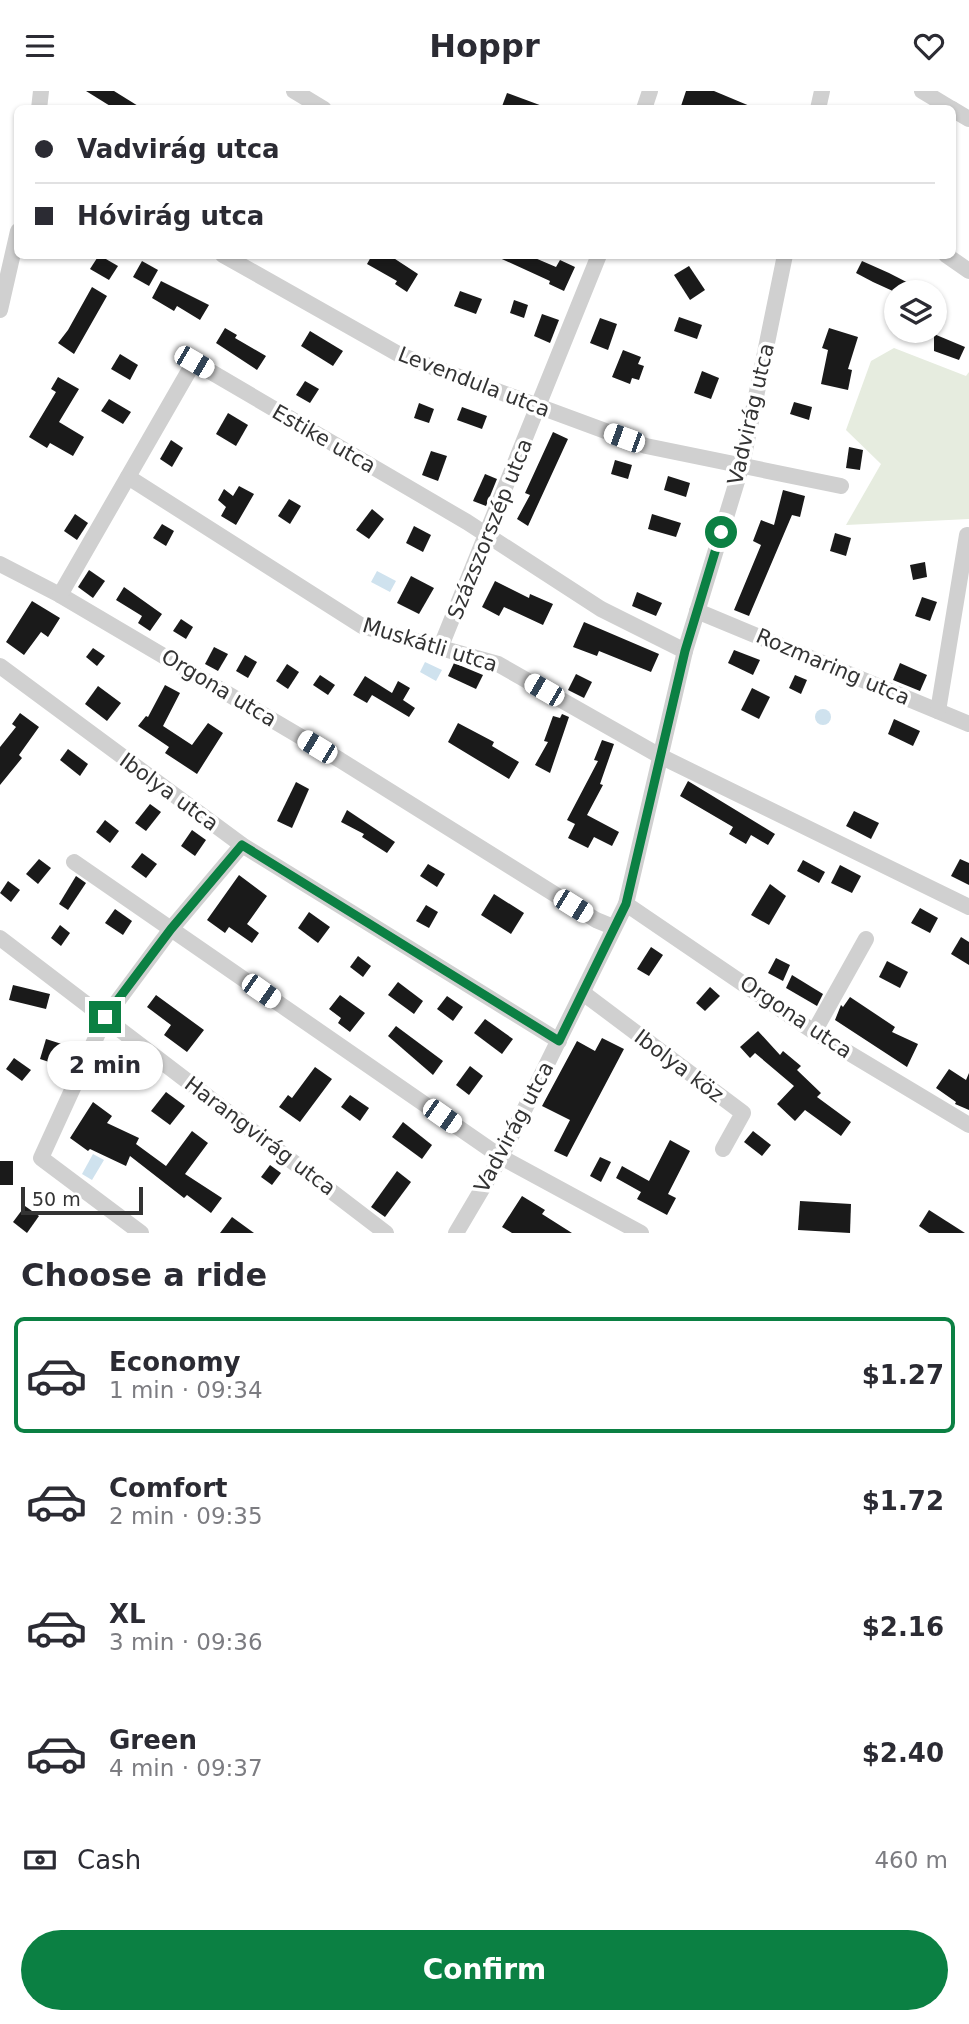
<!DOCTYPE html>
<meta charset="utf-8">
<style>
body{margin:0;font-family:"DejaVu Sans",sans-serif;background:#f2f2f3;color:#2b2b33;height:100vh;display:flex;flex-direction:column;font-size:26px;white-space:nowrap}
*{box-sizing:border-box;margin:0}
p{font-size:23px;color:#7c7c81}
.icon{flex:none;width:38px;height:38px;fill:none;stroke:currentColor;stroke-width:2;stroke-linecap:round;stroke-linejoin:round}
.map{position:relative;height:1142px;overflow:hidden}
.panel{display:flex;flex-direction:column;background:#fff;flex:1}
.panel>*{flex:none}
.top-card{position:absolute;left:14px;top:14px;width:942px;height:154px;border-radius:10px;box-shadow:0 2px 5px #0004;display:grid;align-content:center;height:154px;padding:0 21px;background:#fff}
.tools{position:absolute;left:884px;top:189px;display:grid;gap:14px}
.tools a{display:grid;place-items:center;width:63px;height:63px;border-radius:50%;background:#fff;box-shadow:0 2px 5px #0004;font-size:35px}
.scale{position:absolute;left:21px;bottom:18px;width:122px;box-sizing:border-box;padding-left:7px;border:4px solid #333;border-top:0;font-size:19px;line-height:24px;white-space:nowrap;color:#333;-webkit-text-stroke:5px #fff;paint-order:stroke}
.end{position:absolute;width:32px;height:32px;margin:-16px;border:9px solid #0b8043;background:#fff;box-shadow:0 0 0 4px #fff}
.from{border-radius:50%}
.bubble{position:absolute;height:49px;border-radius:24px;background:#fff;box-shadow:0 2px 5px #0004;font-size:23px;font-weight:800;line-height:49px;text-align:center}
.car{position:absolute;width:21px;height:42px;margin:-21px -10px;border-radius:9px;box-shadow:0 0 5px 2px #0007;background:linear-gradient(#fff 24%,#345 0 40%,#fff 0 76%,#345 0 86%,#fff 0)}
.top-card b{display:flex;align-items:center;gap:24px;height:66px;font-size:26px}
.top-card b+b{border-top:2px solid #e1e1e2}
.top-card i{width:18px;height:18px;background:#2b2b33}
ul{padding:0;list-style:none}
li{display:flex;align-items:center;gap:21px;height:116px;margin:0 14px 10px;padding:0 7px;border:4px solid transparent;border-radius:10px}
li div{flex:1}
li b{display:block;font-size:26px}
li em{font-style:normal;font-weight:800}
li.active{border-color:#0b8043}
li>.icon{width:63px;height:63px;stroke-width:1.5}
h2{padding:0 21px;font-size:32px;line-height:84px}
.pay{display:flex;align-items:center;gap:18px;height:77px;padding:0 21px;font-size:26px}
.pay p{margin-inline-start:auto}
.primary-button{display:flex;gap:14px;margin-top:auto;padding:14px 21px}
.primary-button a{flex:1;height:80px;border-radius:42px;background:#0b8043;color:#fff;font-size:28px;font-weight:800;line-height:80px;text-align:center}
header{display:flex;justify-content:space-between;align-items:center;height:91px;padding:0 21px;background:#fff;font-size:32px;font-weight:800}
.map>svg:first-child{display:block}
.green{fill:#e6ecdf}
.water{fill:#cfe2ee}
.building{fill:#1a1a1a}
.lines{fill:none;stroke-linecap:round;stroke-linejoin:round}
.minor{stroke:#d0d0d0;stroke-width:16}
.route{stroke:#0b8043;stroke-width:9}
.labels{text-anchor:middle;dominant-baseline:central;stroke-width:7;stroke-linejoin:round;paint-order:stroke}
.street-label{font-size:21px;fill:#333;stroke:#fff}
</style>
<header><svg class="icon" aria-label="menu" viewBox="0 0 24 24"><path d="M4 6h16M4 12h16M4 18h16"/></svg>Hoppr<svg class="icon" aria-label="heart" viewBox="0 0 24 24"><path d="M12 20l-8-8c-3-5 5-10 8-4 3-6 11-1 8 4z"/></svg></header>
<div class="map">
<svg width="969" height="1142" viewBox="0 0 969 1142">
<rect width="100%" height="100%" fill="#fff"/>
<path class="green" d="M894,257L966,285L969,281V428L846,434L881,373L846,339L871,270Z"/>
<g class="water">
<path d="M377,480L396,490L390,501L371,491Z"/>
<path d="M425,571L442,579L436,590L420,581Z"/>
<circle cx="823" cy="626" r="8"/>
<path d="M93,1063L104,1069L92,1089L82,1083Z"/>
</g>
<g class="building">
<path d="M86,0H114L143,18H115Z"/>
<path d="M686,0H714L757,18H680Z"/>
<path d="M507,2L545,16V18H501Z"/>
<path d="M99,164L118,175L109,189L90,178Z"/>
<path d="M372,164H389L418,183L407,201L395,193L397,190L367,173Z"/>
<path d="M493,164H528L556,176L560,169L575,176L564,200L549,193L550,190Z"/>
<path d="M142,170L158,179L149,195L133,186Z"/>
<path d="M862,170L889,182L926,201H895L873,191L856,182Z"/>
<path d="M689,175L705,199L690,209L674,184Z"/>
<path d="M161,190L209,214L200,229L177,215L174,220L152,207Z"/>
<path d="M92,196L107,205L74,263L58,252L68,239Z"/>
<path d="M460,200L482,208L476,223L454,215Z"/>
<path d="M514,209L528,214L524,227L510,222Z"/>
<path d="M542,223L559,229L550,252L534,245Z"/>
<path d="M679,226L702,234L697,248L674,240Z"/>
<path d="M600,227L617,233L608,259L590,252Z"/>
<path d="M225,237L237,244L235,247L266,265L257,279L216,252Z"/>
<path d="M829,237L858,246L848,278L852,279L848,299L821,293L828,259L822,257Z"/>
<path d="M310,240L343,260L333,275L301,255Z"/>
<path d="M934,243L965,256L959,269L934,260Z"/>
<path d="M623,259L641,266L638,273L644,275L639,289L632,287L630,293L612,286Z"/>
<path d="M120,263L138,274L130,289L111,278Z"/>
<path d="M702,280L719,287L711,308L694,302Z"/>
<path d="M58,286L79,298L59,331L84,346L73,365L50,352L47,357L29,346L56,301L51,298Z"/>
<path d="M305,290L319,298L310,312L296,304Z"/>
<path d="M109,308L131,321L123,333L101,320Z"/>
<path d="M794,311L812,316L809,329L790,323Z"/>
<path d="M419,312L434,318L429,332L414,327Z"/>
<path d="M462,316L487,325L482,338L457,329Z"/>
<path d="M228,322L248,334L236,355L216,343Z"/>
<path d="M553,341L568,348L528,435L517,428L530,404L525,402Z"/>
<path d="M171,349L183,357L172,376L160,368Z"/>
<path d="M849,356L863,359L860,379L846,377Z"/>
<path d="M431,360L447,365L438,390L422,384Z"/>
<path d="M615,369L632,374L628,388L611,383Z"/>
<path d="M485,383L497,388L486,415L473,410Z"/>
<path d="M668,385L690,392L686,406L664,399Z"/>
<path d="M239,395L254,403L236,434L221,425L226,416L218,409L224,398L233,405Z"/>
<path d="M783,399L805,405L800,426L792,424L749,525L734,519L761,454L753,450L761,429L774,434Z"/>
<path d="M289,408L301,415L290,433L278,425Z"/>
<path d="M372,418L384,428L369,448L356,439Z"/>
<path d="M75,423L88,432L77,449L64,440Z"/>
<path d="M652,423L681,432L676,446L648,438Z"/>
<path d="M162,433L174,440L166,455L153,447Z"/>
<path d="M414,435L431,444L423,461L406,452Z"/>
<path d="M835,442L851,447L846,465L830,460Z"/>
<path d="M925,471L927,486L913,489L910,474Z"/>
<path d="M89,479L105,490L93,507L78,496Z"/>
<path d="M411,485L434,497L419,523L397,512Z"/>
<path d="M495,490L529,507L530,503L553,513L543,534L504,516L499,525L482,516Z"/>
<path d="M124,496L162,523L150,540L138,532L142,525L116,509Z"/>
<path d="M637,501L662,512L656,525L632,515Z"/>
<path d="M922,506L937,511L930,530L915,525Z"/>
<path d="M32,510L60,527L48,546L41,541L24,564L6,551Z"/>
<path d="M181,528L193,536L186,548L173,540Z"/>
<path d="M584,531L659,563L651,581L599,560L597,565L573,556Z"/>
<path d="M214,556L228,563L218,580L205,573Z"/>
<path d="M93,557L105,565L97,575L86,566Z"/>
<path d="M734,559L760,569L753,584L728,572Z"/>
<path d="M245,564L257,571L248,587L236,580Z"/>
<path d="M454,572L483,584L476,598L448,585Z"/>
<path d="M900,572L927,584L920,600L893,589Z"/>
<path d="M287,573L299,581L288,598L276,590Z"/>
<path d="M576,583L592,591L584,607L568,599Z"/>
<path d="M320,584L335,594L328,604L313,594Z"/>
<path d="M795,584L807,589L801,603L789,597Z"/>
<path d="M365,585L392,602L398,590L410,597L403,609L415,617L409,626L372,604L367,612L353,604Z"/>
<path d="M165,594L180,602L163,635L192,654L208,632L223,642L197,683L165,662L169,656L138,635L146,625L148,626Z"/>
<path d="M98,595L121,612L107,630L85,613Z"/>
<path d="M752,597L770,606L759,628L741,619Z"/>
<path d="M20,622L39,636L19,664L22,667L0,694V656L16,636L12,633Z"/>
<path d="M562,623L569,626L550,682L535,674L548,651L544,650L553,625L560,627Z"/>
<path d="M894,628L920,640L913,655L888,643Z"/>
<path d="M458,632L494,651L492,655L519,671L509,688L448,651Z"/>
<path d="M602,649L614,653L600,693L603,694L587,724L619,741L612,755L594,746L588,757L568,747L575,733L567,729L598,670L594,669Z"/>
<path d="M68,658L88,673L80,685L60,669Z"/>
<path d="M688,690L775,743L768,754L751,744L746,753L729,743L733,736L680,705Z"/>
<path d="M296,691L309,698L292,737L277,730Z"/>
<path d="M150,713L161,721L146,740L135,732Z"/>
<path d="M347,719L395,751L387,762L362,746L364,743L341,731Z"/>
<path d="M854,720L879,732L871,748L846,735Z"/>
<path d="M105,729L119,740L110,752L96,741Z"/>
<path d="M192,739L206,749L195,765L181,755Z"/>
<path d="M142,762L157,773L146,787L131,776Z"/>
<path d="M39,768L51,777L38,793L26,783Z"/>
<path d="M960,768L969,772V794L951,785Z"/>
<path d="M803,769L825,781L819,792L797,780Z"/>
<path d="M428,773L445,783L437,796L420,785Z"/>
<path d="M840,774L861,785L852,802L831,792Z"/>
<path d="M239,784L267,805L247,833L259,842L252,852L229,836L225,842L207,829Z"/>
<path d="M76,785L86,792L68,819L59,813Z"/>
<path d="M8,790L20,799L11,811L0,802Z"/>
<path d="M770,793L786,805L769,834L751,824Z"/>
<path d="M494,803L524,822L511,843L481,824Z"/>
<path d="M426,814L438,821L429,837L416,830Z"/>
<path d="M920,817L938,827L930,842L911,832Z"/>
<path d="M115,818L132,830L123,844L105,832Z"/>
<path d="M309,821L330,836L318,852L298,837Z"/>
<path d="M60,834L70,842L61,855L51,847Z"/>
<path d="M961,846L969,851V874L951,863Z"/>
<path d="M651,856L663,864L649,885L637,878Z"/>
<path d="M358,865L371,875L363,886L350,876Z"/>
<path d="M776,867L790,874L783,890L768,882Z"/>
<path d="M887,870L908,881L900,897L879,886Z"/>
<path d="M792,884L823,903L817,915L786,897Z"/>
<path d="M398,891L423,910L414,923L388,904Z"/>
<path d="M13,894L50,903L46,918L9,909Z"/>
<path d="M710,896L720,905L705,920L696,912Z"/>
<path d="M156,904L204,939L187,961L164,944L171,934L147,916Z"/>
<path d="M340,904L365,922L350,941L338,932L341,927L329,918Z"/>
<path d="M447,905L463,916L453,930L437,918Z"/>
<path d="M850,906L895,936L892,941L918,953L907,976L835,929L841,914L843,916Z"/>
<path d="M485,928L513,948L502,963L474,942Z"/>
<path d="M396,935L443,970L433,984L388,945Z"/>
<path d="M758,940L780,964L783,960L801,975L797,979L821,1002L817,1006L851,1031L841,1045L805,1019L795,1030L777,1013L794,995L755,962L750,967L740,956Z"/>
<path d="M602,947L624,958L567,1066L554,1060L570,1029L542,1015L577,950L595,960Z"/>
<path d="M46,948L68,955L61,975L40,968Z"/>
<path d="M122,963L141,977L130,993L110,979Z"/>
<path d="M14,967L31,979L22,990L6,978Z"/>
<path d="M470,975L483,985L469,1004L456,994Z"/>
<path d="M315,976L332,988L300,1031L279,1016L288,1004L292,1007Z"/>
<path d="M949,978L966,989L969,982V1019L955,1013L956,1011L936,997Z"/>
<path d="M166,1001L185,1015L170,1034L151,1020Z"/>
<path d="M350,1004L369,1017L360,1030L341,1016Z"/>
<path d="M93,1011L112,1025L107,1032L139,1047L136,1053L166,1075L192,1040L208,1052L185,1083L222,1107L211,1122L187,1104L184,1107L130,1065L126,1075L90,1058L88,1060L70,1047Z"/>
<path d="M403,1031L432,1054L422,1068L392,1046Z"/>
<path d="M753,1040L771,1054L762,1065L744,1051Z"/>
<path d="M670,1049L690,1060L668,1103L676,1107L667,1124L637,1108L641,1101L616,1087L622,1075L649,1090Z"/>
<path d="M600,1066L611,1071L601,1091L590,1085Z"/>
<rect x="0" y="1070" width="13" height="24"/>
<path d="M270,1074L281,1082L272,1094L261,1086Z"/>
<path d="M397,1080L411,1091L385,1126L371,1116Z"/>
<path d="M522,1105L545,1119L542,1123L572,1142H512L502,1136Z"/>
<path d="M800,1110L851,1113L850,1142L798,1139Z"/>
<path d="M25,1115L39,1125L27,1142L13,1131Z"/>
<path d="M929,1119L965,1142H929L919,1135Z"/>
<path d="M232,1126L254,1142H220Z"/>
</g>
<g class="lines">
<g class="minor">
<path d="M294,0L324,18"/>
<path d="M922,0L952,18"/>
<path d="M39,18L41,0"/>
<path d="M644,18L650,0"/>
<path d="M818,18L822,0"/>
<path d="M952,18L969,28"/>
<path d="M223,164L400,264L646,355L841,395"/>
<path d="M946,164L969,180"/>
<path d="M0,219L18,140"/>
<path d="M128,386L362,535L498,573L660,665L969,816"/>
<path d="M0,473L60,504L340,669L596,829L613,836"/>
<path d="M60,504L194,271L467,431L601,518L685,560"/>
<path d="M697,520L969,633"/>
<path d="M441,555L599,164"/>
<path d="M0,575L242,754L559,950"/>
<path d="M938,620L967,444"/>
<path d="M74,771L501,1066L641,1142"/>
<path d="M626,813L814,941L969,1034"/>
<path d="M0,847L386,1142"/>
<path d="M583,902L743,1022L723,1058"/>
<path d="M814,941L866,848"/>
<path d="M141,1142L41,1067L105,927L171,838L242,754"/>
<path d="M456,1142L501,1066L626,813L685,560L742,374L785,164"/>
</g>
</g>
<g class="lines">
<path class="route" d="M105,926L171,838L242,754L559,950L626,813L685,560L721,441"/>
</g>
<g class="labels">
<g class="street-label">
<text transform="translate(474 291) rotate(21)">Levendula utca</text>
<text transform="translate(751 323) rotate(-77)">Vadvirág utca</text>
<text transform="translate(324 348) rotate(30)">Estike utca</text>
<text transform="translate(490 438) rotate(-68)">Százszorszép utca</text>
<text transform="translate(430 554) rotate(17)">Muskátli utca</text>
<text transform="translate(833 576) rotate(23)">Rozmaring utca</text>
<text transform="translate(219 597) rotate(31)">Orgona utca</text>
<text transform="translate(169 701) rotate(36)">Ibolya utca</text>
<text transform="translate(796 926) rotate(34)">Orgona utca</text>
<text transform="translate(679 975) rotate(37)">Ibolya köz</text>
<text transform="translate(514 1036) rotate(-62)">Vadvirág utca</text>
<text transform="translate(260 1045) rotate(37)">Harangvirág utca</text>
</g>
</g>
</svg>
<div class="tools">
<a><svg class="icon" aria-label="layers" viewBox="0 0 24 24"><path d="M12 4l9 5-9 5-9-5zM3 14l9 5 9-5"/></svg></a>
</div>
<div class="scale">50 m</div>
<i class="end from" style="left:721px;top:441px"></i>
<i class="end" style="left:105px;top:926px"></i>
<div class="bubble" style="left:47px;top:950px;width:116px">2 min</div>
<i class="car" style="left:194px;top:271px;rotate:120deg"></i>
<i class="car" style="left:624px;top:347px;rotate:290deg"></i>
<i class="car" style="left:544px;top:599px;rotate:300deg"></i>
<i class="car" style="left:317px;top:656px;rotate:301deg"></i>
<i class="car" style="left:573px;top:815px;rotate:122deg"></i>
<i class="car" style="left:261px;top:900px;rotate:125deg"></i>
<i class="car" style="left:442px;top:1025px;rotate:125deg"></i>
<div class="top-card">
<b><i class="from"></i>Vadvirág utca</b>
<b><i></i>Hóvirág utca</b>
</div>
</div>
<section class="panel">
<h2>Choose a ride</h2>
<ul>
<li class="active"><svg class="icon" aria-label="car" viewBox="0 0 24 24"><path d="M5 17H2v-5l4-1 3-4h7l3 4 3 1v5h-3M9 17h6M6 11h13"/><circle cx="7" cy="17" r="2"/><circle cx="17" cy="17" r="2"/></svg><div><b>Economy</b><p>1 min · 09:34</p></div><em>$1.27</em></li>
<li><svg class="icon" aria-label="car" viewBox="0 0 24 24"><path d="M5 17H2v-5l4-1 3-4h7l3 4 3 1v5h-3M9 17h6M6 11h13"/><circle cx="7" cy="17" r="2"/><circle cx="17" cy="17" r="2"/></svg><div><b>Comfort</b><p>2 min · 09:35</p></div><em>$1.72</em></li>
<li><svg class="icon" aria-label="car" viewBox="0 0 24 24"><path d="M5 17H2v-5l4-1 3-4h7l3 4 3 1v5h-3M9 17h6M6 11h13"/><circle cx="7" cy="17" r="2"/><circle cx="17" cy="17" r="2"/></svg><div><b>XL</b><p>3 min · 09:36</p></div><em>$2.16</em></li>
<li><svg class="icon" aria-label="car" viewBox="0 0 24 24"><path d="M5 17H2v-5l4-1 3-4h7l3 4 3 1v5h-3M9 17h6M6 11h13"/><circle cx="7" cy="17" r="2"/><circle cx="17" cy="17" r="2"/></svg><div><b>Green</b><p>4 min · 09:37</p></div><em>$2.40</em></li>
</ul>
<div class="pay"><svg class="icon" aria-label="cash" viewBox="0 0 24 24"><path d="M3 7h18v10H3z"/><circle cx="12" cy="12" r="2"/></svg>Cash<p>460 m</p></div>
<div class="primary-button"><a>Confirm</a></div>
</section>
